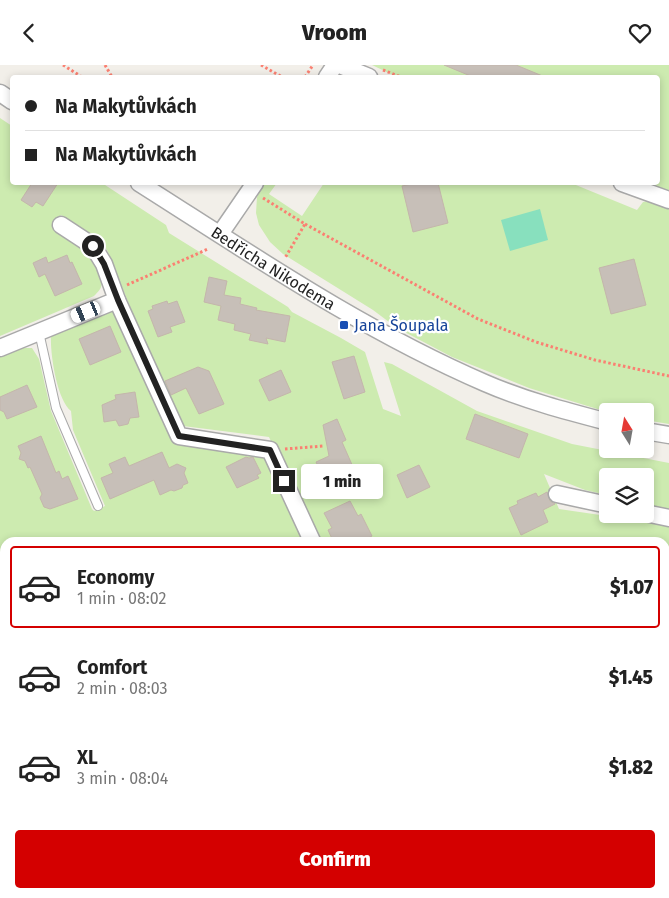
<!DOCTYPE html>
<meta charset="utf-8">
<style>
body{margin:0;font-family:"Fira Sans",sans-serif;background:#f2f2f2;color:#222;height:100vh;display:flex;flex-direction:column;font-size:19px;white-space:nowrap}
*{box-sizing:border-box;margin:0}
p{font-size:16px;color:#767676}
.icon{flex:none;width:28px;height:28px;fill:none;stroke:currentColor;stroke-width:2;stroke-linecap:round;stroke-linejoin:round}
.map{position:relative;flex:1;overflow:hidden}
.sheet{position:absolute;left:0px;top:472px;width:670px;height:361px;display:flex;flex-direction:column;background:#fff;border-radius:15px 15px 0 0;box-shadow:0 2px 8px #0003}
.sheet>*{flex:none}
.banner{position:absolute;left:10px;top:10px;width:650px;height:110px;border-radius:5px;box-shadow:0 2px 8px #0003;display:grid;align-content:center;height:110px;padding:0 15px;background:#fff}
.needle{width:32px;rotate:349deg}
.fabs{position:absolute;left:599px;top:338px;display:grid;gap:10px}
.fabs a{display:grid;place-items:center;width:55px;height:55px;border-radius:5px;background:#fff;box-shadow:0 2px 8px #0003;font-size:25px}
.end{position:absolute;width:22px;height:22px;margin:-11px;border:6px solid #222;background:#fff;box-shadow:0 0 0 2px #fff}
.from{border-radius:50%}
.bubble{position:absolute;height:35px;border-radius:5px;background:#fff;box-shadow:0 2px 8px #0003;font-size:16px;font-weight:800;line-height:35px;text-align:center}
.car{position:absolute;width:15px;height:30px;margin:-15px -8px;border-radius:6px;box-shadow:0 0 4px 1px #0007;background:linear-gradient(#fff 24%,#345 0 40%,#fff 0 76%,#345 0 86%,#fff 0)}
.banner b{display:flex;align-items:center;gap:18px;height:48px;font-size:19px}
.banner b+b{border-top:1px solid #e0e0e0}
.banner i{width:12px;height:12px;background:#222}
ul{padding:9px 0 0;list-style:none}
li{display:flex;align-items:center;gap:15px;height:82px;margin:0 10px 8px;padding:0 5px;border:2px solid transparent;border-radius:5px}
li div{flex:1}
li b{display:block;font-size:19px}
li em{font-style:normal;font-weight:800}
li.active{border-color:#d40000}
li>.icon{width:45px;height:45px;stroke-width:1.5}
.primary-button{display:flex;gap:10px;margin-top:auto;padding:10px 15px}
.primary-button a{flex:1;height:58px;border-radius:5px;background:#d40000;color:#fff;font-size:20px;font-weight:800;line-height:58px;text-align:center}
header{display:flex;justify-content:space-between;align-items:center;height:65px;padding:0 15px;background:#fff;font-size:22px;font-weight:800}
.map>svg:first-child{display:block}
.grass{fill:#cdebb0}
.forest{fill:#add19e}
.pitch{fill:#88e0be}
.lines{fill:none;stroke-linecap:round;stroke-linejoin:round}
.stream{stroke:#aad3df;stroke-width:5}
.building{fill:#c7bfb8;stroke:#c4b6ab}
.lane-casing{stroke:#a9a9a9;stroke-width:10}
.street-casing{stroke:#a9a9a9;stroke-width:19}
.path{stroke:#fa8072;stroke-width:3;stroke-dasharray:2.5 2.5;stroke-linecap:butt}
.lane{stroke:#fff;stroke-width:8}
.street{stroke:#fff;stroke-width:16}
.route{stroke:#222;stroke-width:6}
.transit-dot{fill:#1a4fb4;stroke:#fff;stroke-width:2}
.labels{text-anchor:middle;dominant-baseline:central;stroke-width:4.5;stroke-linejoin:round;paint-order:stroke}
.street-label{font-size:16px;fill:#222;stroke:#fff}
.transit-label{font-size:16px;fill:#164399;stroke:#fff;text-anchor:start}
</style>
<header><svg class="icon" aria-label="back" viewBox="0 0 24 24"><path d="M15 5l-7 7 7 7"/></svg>Vroom<svg class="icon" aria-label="heart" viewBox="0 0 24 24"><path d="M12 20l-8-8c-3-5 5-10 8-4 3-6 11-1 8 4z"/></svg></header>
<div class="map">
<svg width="669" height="833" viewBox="0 0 669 833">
<rect width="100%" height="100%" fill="#f2efe9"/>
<g class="grass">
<path d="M372,0H669V128L641,118H658V12H397Z"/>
<path d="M0,53L12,61V118H102L166,160L169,168L288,242L292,247L341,273L365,287L383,344L401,351L384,297L392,299L477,346L572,379L669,398V446L645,440V411H608L607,430L585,425L544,409L559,444L669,460V630L665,629V478L319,477L269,372L183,361L153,298L107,185L86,166L61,150L53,161C69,172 109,197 101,222C100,225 96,229 94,231L0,271Z"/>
<path d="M265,118H277L269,129L302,151L324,118H571L637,145L643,137L649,136L669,142V359L645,355V346L607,347L529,323L452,292L397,263L373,245L283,189L270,177L259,160L256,148L257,132Z"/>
<path d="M109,245L118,250L175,377L267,389L308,477L5,478V551L0,550V290L15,283H32L39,294L51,346L92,444L94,446L105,441L73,365L71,346C57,335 50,289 51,271Z"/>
<path d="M0,570L5,571V690L2,683H0Z"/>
</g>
<g class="forest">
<path d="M665,659H669V747L665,751Z"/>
<path d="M0,683H2L5,690V829H294L290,833H0Z"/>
<path d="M326,829H570V833H323Z"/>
</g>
<path class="pitch" d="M540,144L548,175L510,186L501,155Z"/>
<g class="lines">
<g class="stream">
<path d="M665,782L669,783"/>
<path d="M207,833L218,829"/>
</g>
</g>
<g class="building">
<path d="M444,0H516L545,12H473Z"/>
<path d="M32,118H58L43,141L36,137L32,142L21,135Z"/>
<path d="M416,118H438L448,158L413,167L402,121Z"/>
<path d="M67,190L70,198L72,197L82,219L55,231L45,209L39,212L33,198L46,192L48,198Z"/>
<path d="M634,194L646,240L611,249L599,203Z"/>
<path d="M209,212L227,216L224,230L241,233L240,239L257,243L256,245L290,251L285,277L266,273L268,279L249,275L251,269L234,265L235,259L218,255L221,241L204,237Z"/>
<path d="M167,236L168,239L177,236L185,257L170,262L172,267L158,272L148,246L153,244L152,241Z"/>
<path d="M110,261L121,287L90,300L79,274Z"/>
<path d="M354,291L365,327L344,334L332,297Z"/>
<path d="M198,302L209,306L224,339L199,349L186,323L171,330L165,316Z"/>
<path d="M281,305L291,327L269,336L259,315Z"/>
<path d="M27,320L37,342L7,354L4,347L0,345V332Z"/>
<path d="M135,327L139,352L130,353L128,359L119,361L116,355L104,357L102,340L116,334L115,330Z"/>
<path d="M475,349L528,369L519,393L466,374Z"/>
<path d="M337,354L346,375L342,377L357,411L337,420L333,411L325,415L316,397L329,391L323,360Z"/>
<path d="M41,371L56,408L59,406L62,414L68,411L78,434L50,444L44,442L40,433L42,429L30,402L28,403L25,396L19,394L21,388L18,381Z"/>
<path d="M162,387L169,403L177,399L186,403L184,408L188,418L183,420L182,423L174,426L171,425L160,430L154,415L110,434L101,413L113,408L109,399L125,392L129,401Z"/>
<path d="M246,392L249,393L253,392L261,408L257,410L259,413L237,423L226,402Z"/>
<path d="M419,400L430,422L407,433L397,410Z"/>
<path d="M547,427L550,436L555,439L543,445L548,457L521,470L509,443L518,439L517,436L536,428L538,432Z"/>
<path d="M350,436L358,451L361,449L372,471L359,478H334L328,465L332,463L324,448Z"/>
</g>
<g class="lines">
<defs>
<path id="lane" d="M39,267L56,343L98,441"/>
<g id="street">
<path d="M340,0L369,12"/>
<path d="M327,12L335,0"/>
<path d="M0,28L12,36"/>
<path id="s1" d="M139,118C251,189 362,265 485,318C524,335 566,346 608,357"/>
<path d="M622,118L669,135"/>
<path d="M61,160L93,181L104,199L117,235L179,371L270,385L313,478"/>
<path d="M220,169L255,118"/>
<path d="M0,283L117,235"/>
<path d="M645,366L669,370"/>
<path d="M557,429L608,440"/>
<path d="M645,448L669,453"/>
<path d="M0,560L5,561"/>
<path d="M665,648L669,649"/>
</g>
</defs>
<use href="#lane" class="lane-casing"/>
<use href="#street" class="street-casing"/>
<g class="path">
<path d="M63,0L82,12"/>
<path d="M105,0L112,12"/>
<path d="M261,0L282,12"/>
<path d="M383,5L401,12"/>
<path d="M305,12L313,0"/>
<path d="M263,133L305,159L285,193"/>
<path d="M305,159L478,254L536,277L595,295L669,311"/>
<path d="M127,220L208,184"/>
<path d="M285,384L323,381"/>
<path d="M665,800L669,801"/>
<path d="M311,829L314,833"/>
<path d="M299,833L308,829"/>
</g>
<use href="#lane" class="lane"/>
<use href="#street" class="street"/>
</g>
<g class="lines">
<path class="route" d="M93,181L104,199L118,235L179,371L270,385L284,416"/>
</g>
<rect class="transit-dot" x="339" y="255" width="10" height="10" rx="2.5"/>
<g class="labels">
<g class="street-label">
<text stroke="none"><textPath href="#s1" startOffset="159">Bedřicha Nikodema</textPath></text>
</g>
<g class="transit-label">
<text x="354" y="260">Jana Šoupala</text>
</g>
</g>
</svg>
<div class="fabs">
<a><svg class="needle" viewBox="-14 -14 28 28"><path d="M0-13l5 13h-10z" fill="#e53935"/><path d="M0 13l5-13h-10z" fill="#767676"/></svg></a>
<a><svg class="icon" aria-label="layers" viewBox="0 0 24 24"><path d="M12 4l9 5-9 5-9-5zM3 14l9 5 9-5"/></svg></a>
</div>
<i class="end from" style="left:93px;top:181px"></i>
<i class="end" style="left:284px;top:416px"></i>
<div class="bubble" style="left:301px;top:399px;width:82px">1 min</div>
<i class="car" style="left:86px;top:247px;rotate:248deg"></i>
<div class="banner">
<b><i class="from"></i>Na Makytůvkách</b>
<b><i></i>Na Makytůvkách</b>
</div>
<section class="sheet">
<ul>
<li class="active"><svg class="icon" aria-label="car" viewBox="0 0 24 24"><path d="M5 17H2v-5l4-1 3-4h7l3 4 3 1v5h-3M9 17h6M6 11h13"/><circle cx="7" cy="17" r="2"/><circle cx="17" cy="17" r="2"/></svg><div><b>Economy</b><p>1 min · 08:02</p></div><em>$1.07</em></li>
<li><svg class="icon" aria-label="car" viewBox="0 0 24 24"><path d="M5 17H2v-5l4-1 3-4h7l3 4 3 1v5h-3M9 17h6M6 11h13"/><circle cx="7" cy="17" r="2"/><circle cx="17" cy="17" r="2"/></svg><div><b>Comfort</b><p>2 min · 08:03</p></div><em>$1.45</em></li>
<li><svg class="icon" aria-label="car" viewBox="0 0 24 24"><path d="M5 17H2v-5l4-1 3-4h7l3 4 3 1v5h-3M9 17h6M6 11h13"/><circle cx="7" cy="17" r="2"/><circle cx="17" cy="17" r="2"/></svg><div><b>XL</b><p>3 min · 08:04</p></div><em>$1.82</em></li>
</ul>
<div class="primary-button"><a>Confirm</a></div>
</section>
</div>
